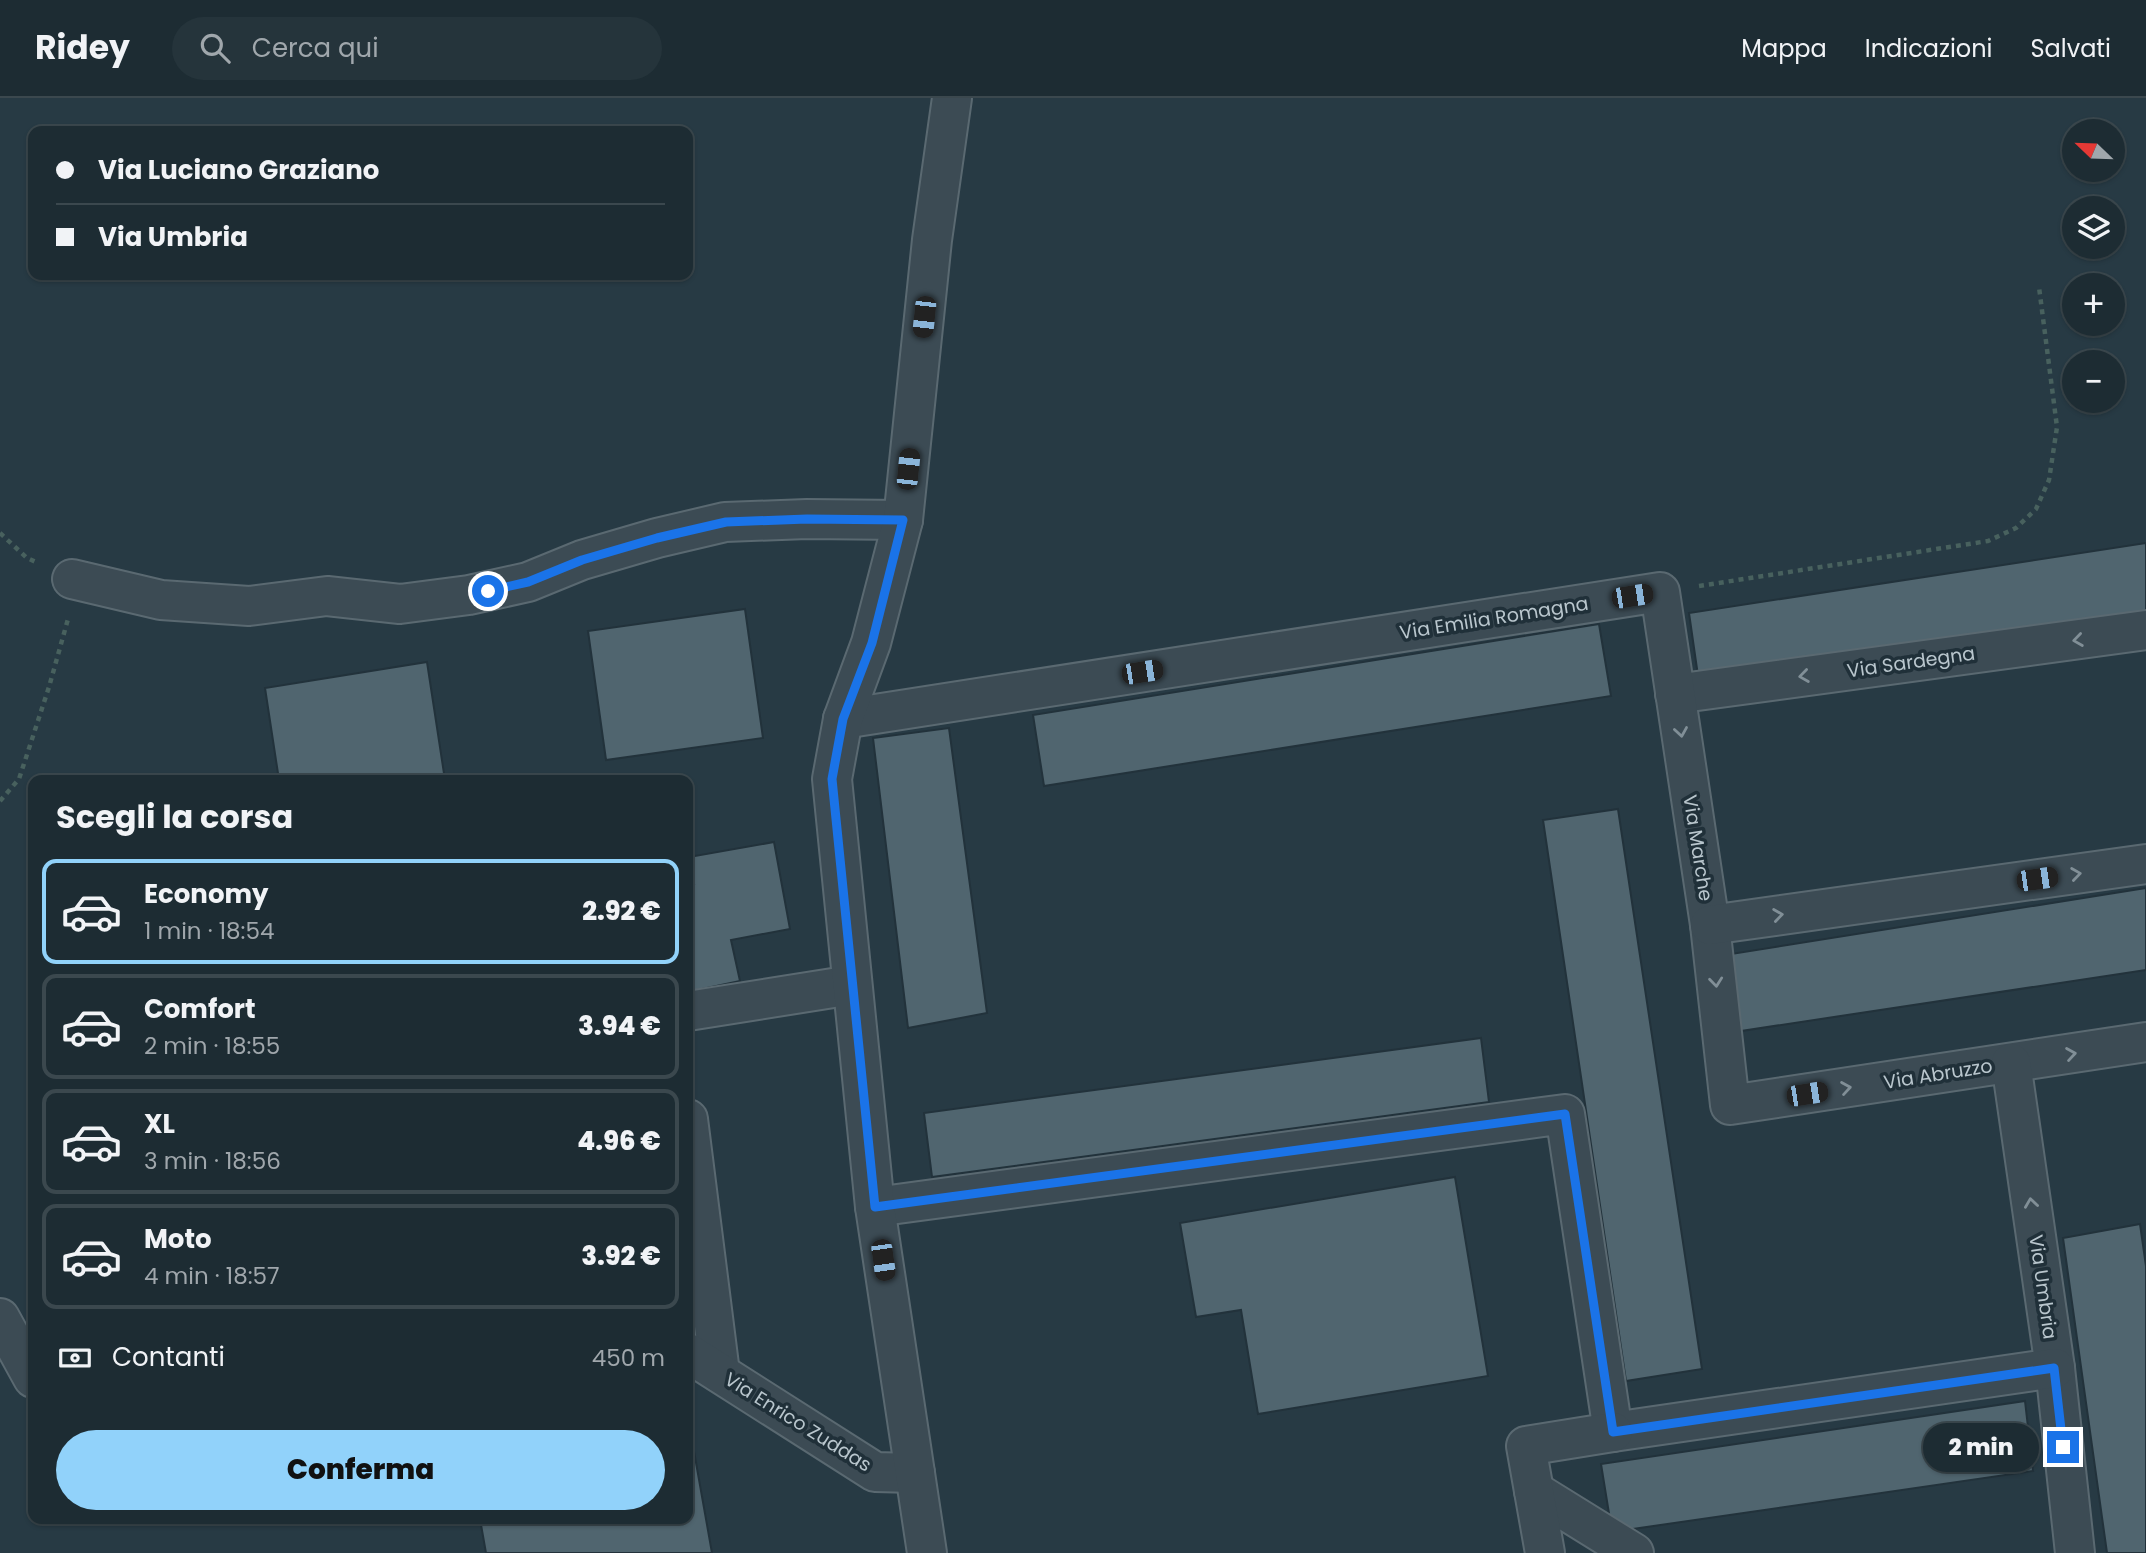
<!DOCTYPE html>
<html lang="it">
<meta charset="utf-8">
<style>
body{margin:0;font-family:Poppins,sans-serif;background:#25343b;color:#f1f3f6;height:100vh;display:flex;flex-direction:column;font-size:26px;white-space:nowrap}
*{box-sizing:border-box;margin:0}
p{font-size:23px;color:#a0a7ac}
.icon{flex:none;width:38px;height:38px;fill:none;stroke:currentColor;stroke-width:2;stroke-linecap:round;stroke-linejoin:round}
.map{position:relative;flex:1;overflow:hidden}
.panel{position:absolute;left:28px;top:677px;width:665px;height:749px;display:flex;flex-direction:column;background:#1d2c33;border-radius:14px;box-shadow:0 2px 5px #0004,0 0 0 2px #3b484e}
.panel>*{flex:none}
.top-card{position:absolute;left:28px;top:28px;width:665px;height:154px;border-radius:14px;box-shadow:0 2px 5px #0004,0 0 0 2px #3b484e;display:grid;align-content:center;height:154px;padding:0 28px;background:#1d2c33}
.needle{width:46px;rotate:293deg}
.fabs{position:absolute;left:2062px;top:21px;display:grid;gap:14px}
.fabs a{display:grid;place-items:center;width:63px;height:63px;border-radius:50%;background:#1d2c33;box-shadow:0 2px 5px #0004,0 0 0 2px #3b484e;font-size:35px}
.end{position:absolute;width:32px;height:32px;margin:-16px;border:9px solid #1a73e8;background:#fff;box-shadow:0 0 0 4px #fff}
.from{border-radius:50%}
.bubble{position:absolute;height:49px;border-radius:24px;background:#1d2c33;box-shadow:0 2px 5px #0004,0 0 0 2px #3b484e;font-size:23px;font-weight:800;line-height:49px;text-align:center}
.car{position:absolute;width:21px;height:42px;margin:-21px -10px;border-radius:9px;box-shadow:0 0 5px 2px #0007;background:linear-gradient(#222 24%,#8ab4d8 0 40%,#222 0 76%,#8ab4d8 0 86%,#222 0)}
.top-card b{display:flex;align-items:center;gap:24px;height:66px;font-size:26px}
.top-card b+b{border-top:2px solid #3b484e}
.top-card i{width:18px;height:18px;background:#f1f3f6}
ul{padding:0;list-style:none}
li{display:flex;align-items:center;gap:21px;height:105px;margin:0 14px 10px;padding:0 14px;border:4px solid #3b484e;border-radius:14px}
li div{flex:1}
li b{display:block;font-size:26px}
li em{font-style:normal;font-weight:800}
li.active{border-color:#91d2fa}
li>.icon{width:63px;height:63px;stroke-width:1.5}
h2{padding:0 28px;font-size:32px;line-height:84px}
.pay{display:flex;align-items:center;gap:18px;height:77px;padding:0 28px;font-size:26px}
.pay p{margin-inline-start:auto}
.cta{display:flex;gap:14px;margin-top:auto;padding:14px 28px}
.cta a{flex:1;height:80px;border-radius:42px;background:#91d2fa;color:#111;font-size:28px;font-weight:800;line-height:80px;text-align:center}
header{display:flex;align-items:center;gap:42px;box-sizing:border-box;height:98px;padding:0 35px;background:#1d2c33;border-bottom:2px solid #3b484e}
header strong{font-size:33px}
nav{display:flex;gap:38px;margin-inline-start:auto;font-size:24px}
.search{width:490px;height:63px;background:#25343b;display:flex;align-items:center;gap:18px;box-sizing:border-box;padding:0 24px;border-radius:38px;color:#a0a7ac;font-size:26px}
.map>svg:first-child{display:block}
.building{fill:#50656f;stroke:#22323b;stroke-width:2}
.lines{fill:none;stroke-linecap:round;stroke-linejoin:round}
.minor-casing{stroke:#5a6971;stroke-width:42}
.path{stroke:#48615e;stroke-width:4.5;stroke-dasharray:5 5;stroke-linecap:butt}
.minor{stroke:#3c4b54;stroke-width:38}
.oneway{stroke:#818f97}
.route{stroke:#1a73e8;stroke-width:9}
.labels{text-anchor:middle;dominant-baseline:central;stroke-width:7;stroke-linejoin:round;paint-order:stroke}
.street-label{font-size:19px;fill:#b9c6cd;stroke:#203039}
</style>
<header>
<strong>Ridey</strong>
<div class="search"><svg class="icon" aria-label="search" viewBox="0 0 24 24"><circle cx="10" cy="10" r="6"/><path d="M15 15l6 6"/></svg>Cerca qui</div>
<nav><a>Mappa</a><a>Indicazioni</a><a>Salvati</a></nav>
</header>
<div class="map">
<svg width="2146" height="1455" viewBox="0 0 2146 1455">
<rect width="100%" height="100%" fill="#273a44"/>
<g class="building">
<path d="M2146,445V514L1698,578L1689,515Z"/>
<path d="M745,511L763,640L606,662L588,533Z"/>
<path d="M1599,526L1611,598L1044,688L1033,617Z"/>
<path d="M427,564L445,682H279L265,590Z"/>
<path d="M949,630L987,915L908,930L873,640Z"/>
<path d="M1618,711L1702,1271L1626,1283L1543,722Z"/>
<path d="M774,744L790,831L731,842L740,883L688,894V787L694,786L689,759Z"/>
<path d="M2146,790V872L1741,933L1731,856Z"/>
<path d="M1481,940L1489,1004L932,1079L924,1015Z"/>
<path d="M1455,1079L1488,1278L1258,1316L1241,1212L1196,1219L1180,1125Z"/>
<path d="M2140,1126L2146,1168V1455H2107L2063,1140Z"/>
<path d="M2025,1303L2033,1373L1612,1434L1601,1366Z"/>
<path d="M692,1342L712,1455H486L480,1421H688V1343Z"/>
</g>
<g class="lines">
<defs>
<g id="minor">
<path d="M72,481L161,502L249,508L327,498L400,506L469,497L528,484L582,462L657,440L725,424L807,421L903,422"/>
<path d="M1675,596L2146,532"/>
<path d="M843,621L1660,494L1710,827L1730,1007L2146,944"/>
<path d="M1710,827L2146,766"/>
<path d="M688,913L852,887"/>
<path d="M2011,965L2055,1270L2075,1455"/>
<path d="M688,1021L720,1275"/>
<path d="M875,1109L1565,1016L1613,1334L2055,1270"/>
<path d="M0,1220L33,1280"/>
<path d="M688,1255L875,1374L915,1375"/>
<path d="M1534,1393L1634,1455"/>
<path d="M927,1455L875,1109L832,681L843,621L871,545L903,422L932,142L952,0"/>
<path d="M1545,1455L1526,1348L1613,1334"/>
</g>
</defs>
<use href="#minor" class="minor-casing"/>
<g class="path">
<path d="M0,435L27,460L38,465"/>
<path d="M1699,488L1988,443L2016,430L2036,411L2049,382L2057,329L2039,189"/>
<path d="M0,703L19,681L49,589L68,521"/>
</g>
<use href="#minor" class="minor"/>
</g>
<defs><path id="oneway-chevron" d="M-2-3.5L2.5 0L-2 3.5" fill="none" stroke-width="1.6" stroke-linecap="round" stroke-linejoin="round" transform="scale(1.75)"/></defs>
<g class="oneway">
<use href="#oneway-chevron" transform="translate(2078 542) rotate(172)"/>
<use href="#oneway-chevron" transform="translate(1804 578) rotate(172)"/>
<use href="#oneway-chevron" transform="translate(1681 634) rotate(81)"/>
<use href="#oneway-chevron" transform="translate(2076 776) rotate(-8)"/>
<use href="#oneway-chevron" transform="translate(1778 817) rotate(-8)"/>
<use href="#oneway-chevron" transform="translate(1716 884) rotate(84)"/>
<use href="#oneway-chevron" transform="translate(2071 956) rotate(-9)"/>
<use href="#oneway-chevron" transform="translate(1846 990) rotate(-9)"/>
<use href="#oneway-chevron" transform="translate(2031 1105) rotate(-98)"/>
</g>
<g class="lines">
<path class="route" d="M488,493L528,484L582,462L657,440L726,424L807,421L903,422L872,545L843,621L832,681L875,1109L1565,1016L1613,1334L2054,1270L2063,1349"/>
</g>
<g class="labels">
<g class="street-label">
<text transform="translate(1494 520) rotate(-9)">Via Emilia Romagna</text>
<text transform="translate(1911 564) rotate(-8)">Via Sardegna</text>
<text transform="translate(1698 750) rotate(81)">Via Marche</text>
<text transform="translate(1938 976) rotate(-9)">Via Abruzzo</text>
<text transform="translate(2043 1189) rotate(82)">Via Umbria</text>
<text transform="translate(798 1324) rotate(32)">Via Enrico Zuddas</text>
</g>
</g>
</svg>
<div class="fabs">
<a><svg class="needle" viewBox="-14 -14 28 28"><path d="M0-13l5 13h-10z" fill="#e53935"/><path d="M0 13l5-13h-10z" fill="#a0a7ac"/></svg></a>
<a><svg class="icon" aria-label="layers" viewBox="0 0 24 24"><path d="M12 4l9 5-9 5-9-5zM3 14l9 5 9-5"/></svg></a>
<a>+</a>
<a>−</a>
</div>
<i class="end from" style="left:488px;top:493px"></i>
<i class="end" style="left:2063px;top:1349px"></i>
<div class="bubble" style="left:1923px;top:1325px;width:116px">2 min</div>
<i class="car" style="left:924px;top:219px;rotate:186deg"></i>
<i class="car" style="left:908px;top:371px;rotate:6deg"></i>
<i class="car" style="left:1632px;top:498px;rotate:81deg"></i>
<i class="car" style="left:1142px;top:574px;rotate:81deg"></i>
<i class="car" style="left:2037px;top:781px;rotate:82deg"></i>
<i class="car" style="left:1807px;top:996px;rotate:81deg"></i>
<i class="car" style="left:883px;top:1162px;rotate:172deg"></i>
<div class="top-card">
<b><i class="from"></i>Via Luciano Graziano</b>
<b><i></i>Via Umbria</b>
</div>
<section class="panel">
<h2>Scegli la corsa</h2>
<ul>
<li class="active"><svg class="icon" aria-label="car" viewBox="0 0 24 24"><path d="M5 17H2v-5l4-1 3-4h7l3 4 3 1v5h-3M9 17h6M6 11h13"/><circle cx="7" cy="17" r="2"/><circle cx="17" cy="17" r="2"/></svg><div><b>Economy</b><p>1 min · 18:54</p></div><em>2.92 €</em></li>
<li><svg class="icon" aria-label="car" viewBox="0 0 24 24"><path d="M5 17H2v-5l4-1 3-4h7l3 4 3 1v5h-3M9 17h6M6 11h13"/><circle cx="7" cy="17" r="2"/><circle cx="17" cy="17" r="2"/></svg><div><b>Comfort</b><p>2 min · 18:55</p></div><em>3.94 €</em></li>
<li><svg class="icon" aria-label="car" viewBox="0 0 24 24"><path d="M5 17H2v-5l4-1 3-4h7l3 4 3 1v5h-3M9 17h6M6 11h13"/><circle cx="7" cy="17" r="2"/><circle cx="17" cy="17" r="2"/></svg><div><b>XL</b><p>3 min · 18:56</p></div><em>4.96 €</em></li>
<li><svg class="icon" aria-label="car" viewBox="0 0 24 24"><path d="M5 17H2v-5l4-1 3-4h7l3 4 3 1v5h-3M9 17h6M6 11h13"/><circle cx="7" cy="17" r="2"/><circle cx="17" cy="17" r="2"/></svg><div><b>Moto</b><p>4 min · 18:57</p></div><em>3.92 €</em></li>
</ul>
<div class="pay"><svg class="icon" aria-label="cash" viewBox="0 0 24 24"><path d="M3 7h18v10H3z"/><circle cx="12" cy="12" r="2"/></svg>Contanti<p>450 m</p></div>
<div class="cta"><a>Conferma</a></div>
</section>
</div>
